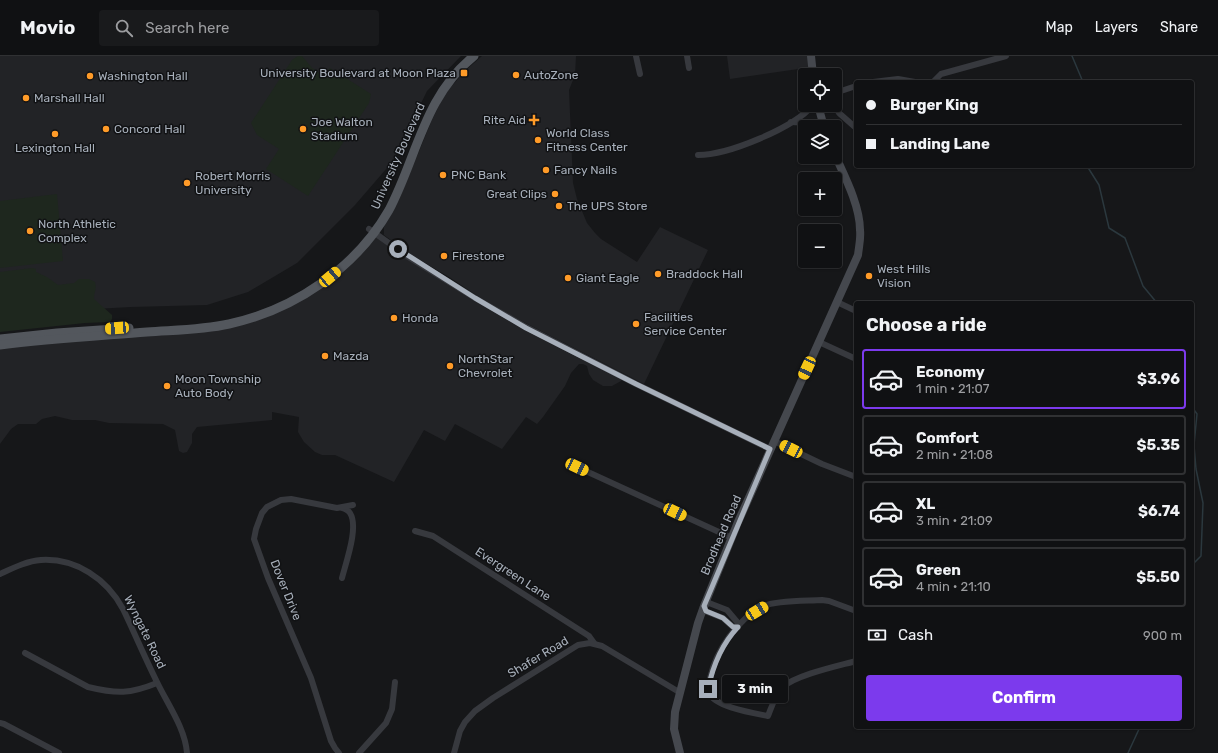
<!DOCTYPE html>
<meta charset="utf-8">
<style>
body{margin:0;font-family:Rubik,sans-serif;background:#191a1c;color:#f1f3f6;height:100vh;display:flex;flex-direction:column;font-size:15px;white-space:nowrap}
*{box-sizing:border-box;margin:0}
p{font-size:13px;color:#9c9da0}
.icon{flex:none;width:22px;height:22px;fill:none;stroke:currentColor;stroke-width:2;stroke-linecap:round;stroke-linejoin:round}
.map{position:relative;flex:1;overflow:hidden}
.sheet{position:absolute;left:854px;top:245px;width:340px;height:428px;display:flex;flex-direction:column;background:#101113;border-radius:4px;box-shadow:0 1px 3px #0004,0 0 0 1px #303133}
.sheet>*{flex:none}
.top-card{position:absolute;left:854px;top:24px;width:340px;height:88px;border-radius:4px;box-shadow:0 1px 3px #0004,0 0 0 1px #303133;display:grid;align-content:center;height:88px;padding:0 12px;background:#101113}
.controls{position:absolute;left:798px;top:12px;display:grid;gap:8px}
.controls a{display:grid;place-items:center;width:44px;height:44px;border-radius:4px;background:#101113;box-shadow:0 1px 3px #0004,0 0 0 1px #303133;font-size:20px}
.end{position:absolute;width:18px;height:18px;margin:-9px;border:5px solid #a7afba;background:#111;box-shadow:0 0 0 2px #111}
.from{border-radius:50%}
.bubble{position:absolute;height:28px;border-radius:4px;background:#101113;box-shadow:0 1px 3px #0004,0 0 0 1px #303133;font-size:13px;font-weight:700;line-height:28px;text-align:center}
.car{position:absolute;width:12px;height:24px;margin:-12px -6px;border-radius:5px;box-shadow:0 0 3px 1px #0007;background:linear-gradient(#f5c518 24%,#345 0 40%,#f5c518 0 76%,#345 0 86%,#f5c518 0)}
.top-card b{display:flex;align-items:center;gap:14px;height:38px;font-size:15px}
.top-card b+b{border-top:1px solid #303133}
.top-card i{width:10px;height:10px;background:#f1f3f6}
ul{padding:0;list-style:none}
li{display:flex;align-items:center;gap:12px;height:60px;margin:0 8px 6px;padding:0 4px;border:2px solid #303133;border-radius:4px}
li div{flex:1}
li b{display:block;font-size:15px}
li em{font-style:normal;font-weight:700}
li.current{border-color:#7c3aed}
li>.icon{width:36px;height:36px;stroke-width:1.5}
h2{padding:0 12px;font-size:18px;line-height:48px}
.pay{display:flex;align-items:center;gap:10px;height:44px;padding:0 12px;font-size:15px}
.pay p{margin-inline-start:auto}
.primary-button{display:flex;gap:8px;margin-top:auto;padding:8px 12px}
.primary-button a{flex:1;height:46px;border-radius:4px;background:#7c3aed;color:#fff;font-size:16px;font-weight:700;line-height:46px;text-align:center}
header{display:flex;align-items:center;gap:24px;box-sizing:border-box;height:56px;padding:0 20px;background:#101113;border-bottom:1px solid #303133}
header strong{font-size:19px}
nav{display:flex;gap:22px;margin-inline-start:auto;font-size:14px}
.search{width:280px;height:36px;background:#191a1c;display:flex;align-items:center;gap:10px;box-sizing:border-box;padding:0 14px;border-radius:4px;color:#9c9da0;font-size:15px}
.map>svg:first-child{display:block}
.built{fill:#222326}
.green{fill:#1e271e}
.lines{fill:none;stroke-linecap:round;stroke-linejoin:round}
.stream{stroke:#2b383e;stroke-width:1.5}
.minor{stroke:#37393e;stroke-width:6}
.secondary{stroke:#45484e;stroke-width:8}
.primary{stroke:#53575d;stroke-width:9}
.route{stroke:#a7afba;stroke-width:5}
.poi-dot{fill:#ff9b28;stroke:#111214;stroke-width:1.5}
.labels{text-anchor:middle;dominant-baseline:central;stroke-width:3;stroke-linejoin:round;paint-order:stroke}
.poi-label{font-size:12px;fill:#a7afba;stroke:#111214;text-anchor:start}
.street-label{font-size:12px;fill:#a7afba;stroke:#111214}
</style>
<header>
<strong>Movio</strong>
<div class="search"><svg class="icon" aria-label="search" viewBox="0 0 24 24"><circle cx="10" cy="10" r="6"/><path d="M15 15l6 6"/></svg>Search here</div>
<nav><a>Map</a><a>Layers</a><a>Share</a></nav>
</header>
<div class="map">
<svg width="1218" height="697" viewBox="0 0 1218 697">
<rect width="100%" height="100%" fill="#161719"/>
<g class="built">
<path d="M0,0H461L427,35L393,105L355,149L297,207L248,236L207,249L131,251L39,256L0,250Z"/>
<path d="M482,0H576L575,19L569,34L573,127L577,143L587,167L595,177L601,183L637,206L660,171L708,194L644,328L510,259L479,241L449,221L413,200L384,179V171L399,144L431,66L440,47L449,33L466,14Z"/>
<path d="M727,0H811L812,11L730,23Z"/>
<path d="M374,177L475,242L623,321L621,325L612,330H603L593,324L589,318L587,310L583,308H579L571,317L565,330L543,361L537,368L526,361L502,393L455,368L445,385L424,374L394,426L335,399H322L315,396L304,386L298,376L299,361L272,356V364L197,371L192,378V387L187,396L183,397L179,395L175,374L163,368L109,367L95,364H72L55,360L42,363L36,368H18L11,373L0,388V289L216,271L309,236Z"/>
</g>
<g class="green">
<path d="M298,0H302L312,12L324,20L330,12L371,38L369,47L308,140L266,113L279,93L257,79L251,67L292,4Z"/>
<path d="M57,138L63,205L0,212V145Z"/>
<path d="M32,212L36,213V216L47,221L58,229L74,227L79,223H89L95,226C97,234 94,235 94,243L112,259V263L110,266L85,267L0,276V216Z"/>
</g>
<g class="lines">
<g class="stream">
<path d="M1072,0L1083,26"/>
<path d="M1087,110L1099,129L1109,172L1125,182L1143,230L1157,247"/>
<path d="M1192,351L1197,358L1194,389L1196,413L1203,447L1201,500L1192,509"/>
<path d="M1128,697L1140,671"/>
</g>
<g class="minor">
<path d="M636,0L640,18"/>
<path d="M687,0L689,12"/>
<path d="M873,26L898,23L915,26"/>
<path d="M933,26L941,18L1006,0"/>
<path d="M835,37L856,30"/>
<path d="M834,49L839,57L856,72"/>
<path d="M791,66L810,67L823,69"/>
<path d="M698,99C728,99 794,72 813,49"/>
<path d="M369,173L410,202L475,242L526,271L636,328L770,393"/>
<path d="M837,246L856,255"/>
<path d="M819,286L856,303"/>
<path d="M774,385L822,408L856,421"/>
<path d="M577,411L732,482"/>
<path d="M415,475L433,480L589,580L594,587"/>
<path d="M0,518C13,512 27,505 41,504C76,502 107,523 123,553C135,578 145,602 157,626C168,649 185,672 187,697"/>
<path d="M342,522C346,506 359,471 350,457C348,454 345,453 342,452"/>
<path d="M709,547L727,554L738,567V571H733L723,562L705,555L704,550Z"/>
<path d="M856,555L829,545L822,544C807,545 777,544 764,550C738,562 716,595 710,622C709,627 707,632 709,637C715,651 753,657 768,660C772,650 775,639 783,631C796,619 838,610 856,605"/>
<path d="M25,597L88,631C117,638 130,638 157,627"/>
<path d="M0,667L4,668L59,697"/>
<path d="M339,697L335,692L331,685L311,622L268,522L254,483L256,473L262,457L267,451L281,444L291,443L337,452L353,449"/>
<path d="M359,697L386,667L392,653L395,626"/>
<path d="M454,697L460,675L465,666L475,655L493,642L578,589L590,587L602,590L679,636"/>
</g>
<g class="secondary">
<path d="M811,0L813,19"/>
<path d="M818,49L824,71"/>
<path d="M680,697L674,673L675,656L698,567L704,550L738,466L858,199C859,190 861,182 860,174C860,150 845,121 835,99"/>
</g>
<g class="primary">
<path d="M0,283L57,277L129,272"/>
<path d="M0,289C49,283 98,280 147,276C174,274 202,274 229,268C294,254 356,212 389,154C417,101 424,40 474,0"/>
</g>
</g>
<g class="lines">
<path class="route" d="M398,193L475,242L526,272L636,328L770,393L704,550L706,555L723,562L733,571H738C721,589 713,609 708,633"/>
</g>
<g class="poi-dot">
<rect x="460" y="13" width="8" height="8" rx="2"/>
<circle cx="516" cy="19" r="4"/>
<circle cx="90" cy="20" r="4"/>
<circle cx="26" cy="42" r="4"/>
<path d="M532 58h4v4h4v4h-4v4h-4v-4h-4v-4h4z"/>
<circle cx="106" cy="73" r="4"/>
<circle cx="303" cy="73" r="4"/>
<circle cx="55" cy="78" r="4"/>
<circle cx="538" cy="84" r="4"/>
<circle cx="546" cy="114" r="4"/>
<circle cx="443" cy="119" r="4"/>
<circle cx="187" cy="127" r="4"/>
<circle cx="555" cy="138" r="4"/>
<circle cx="559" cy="150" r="4"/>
<circle cx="30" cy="175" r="4"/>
<circle cx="444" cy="200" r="4"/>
<circle cx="658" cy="218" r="4"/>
<circle cx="869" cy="220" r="4"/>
<circle cx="568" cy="222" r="4"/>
<circle cx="394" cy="262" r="4"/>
<circle cx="636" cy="268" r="4"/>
<circle cx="325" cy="300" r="4"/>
<circle cx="450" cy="310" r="4"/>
<circle cx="167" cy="330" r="4"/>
</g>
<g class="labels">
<g class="poi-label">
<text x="456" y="17" text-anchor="end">University Boulevard at Moon Plaza</text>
<text x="524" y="19">AutoZone</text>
<text x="98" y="20">Washington Hall</text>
<text x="34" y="42">Marshall Hall</text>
<text x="526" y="64" text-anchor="end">Rite Aid</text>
<text x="311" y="66">Joe Walton<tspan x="311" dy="14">Stadium</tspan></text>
<text x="114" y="73">Concord Hall</text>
<text x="546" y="77">World Class<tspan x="546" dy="14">Fitness Center</tspan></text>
<text x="55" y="92" text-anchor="middle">Lexington Hall</text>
<text x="554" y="114">Fancy Nails</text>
<text x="451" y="119">PNC Bank</text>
<text x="195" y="120">Robert Morris<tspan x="195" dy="14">University</tspan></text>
<text x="547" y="138" text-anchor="end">Great Clips</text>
<text x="567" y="150">The UPS Store</text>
<text x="38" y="168">North Athletic<tspan x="38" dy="14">Complex</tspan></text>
<text x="452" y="200">Firestone</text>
<text x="877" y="213">West Hills<tspan x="877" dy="14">Vision</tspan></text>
<text x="666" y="218">Braddock Hall</text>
<text x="576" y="222">Giant Eagle</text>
<text x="644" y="261">Facilities<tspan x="644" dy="14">Service Center</tspan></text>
<text x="402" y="262">Honda</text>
<text x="333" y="300">Mazda</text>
<text x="458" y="303">NorthStar<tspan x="458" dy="14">Chevrolet</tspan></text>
<text x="175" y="323">Moon Township<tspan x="175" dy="14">Auto Body</tspan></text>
</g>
<g class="street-label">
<text transform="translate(398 100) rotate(-66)">University Boulevard</text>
<text transform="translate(721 479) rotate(-67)">Brodhead Road</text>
<text transform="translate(513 518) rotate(33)">Evergreen Lane</text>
<text transform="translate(286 534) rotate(68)">Dover Drive</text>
<text transform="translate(145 576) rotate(64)">Wyngate Road</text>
<text transform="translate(538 601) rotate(-31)">Shafer Road</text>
</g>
</g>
</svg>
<div class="controls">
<a><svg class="icon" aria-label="locate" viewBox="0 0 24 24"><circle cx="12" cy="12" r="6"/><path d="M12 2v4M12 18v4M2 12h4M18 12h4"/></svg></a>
<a><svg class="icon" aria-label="layers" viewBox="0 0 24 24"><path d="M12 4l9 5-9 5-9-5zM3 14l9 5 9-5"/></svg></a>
<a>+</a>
<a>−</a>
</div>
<i class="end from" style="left:398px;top:193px"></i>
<i class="end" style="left:708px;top:633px"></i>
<div class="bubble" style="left:722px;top:619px;width:66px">3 min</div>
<i class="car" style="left:330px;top:221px;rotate:50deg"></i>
<i class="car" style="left:117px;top:272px;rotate:266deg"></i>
<i class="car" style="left:807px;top:312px;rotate:205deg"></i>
<i class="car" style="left:791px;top:393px;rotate:297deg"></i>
<i class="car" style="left:577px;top:411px;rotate:115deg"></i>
<i class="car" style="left:675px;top:456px;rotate:115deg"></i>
<i class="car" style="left:757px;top:555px;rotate:59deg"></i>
<div class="top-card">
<b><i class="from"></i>Burger King</b>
<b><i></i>Landing Lane</b>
</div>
<section class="sheet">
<h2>Choose a ride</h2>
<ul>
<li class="current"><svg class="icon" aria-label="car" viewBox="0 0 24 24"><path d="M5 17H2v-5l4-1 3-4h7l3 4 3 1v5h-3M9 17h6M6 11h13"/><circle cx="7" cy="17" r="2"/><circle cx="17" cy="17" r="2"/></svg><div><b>Economy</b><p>1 min · 21:07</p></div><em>$3.96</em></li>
<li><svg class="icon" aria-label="car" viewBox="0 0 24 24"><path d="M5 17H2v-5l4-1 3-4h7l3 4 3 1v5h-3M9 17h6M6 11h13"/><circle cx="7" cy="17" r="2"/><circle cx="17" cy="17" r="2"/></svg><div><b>Comfort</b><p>2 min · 21:08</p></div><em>$5.35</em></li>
<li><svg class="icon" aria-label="car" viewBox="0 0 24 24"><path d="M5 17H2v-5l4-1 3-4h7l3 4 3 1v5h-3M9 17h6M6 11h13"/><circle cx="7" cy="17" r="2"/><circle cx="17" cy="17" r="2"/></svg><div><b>XL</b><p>3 min · 21:09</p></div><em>$6.74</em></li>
<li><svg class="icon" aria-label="car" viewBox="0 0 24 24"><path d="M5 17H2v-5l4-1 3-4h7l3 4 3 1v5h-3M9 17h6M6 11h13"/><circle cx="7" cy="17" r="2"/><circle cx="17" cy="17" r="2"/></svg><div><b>Green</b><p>4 min · 21:10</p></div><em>$5.50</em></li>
</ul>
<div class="pay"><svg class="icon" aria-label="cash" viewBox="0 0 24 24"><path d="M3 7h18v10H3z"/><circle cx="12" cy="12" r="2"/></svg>Cash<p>900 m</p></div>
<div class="primary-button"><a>Confirm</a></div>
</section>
</div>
